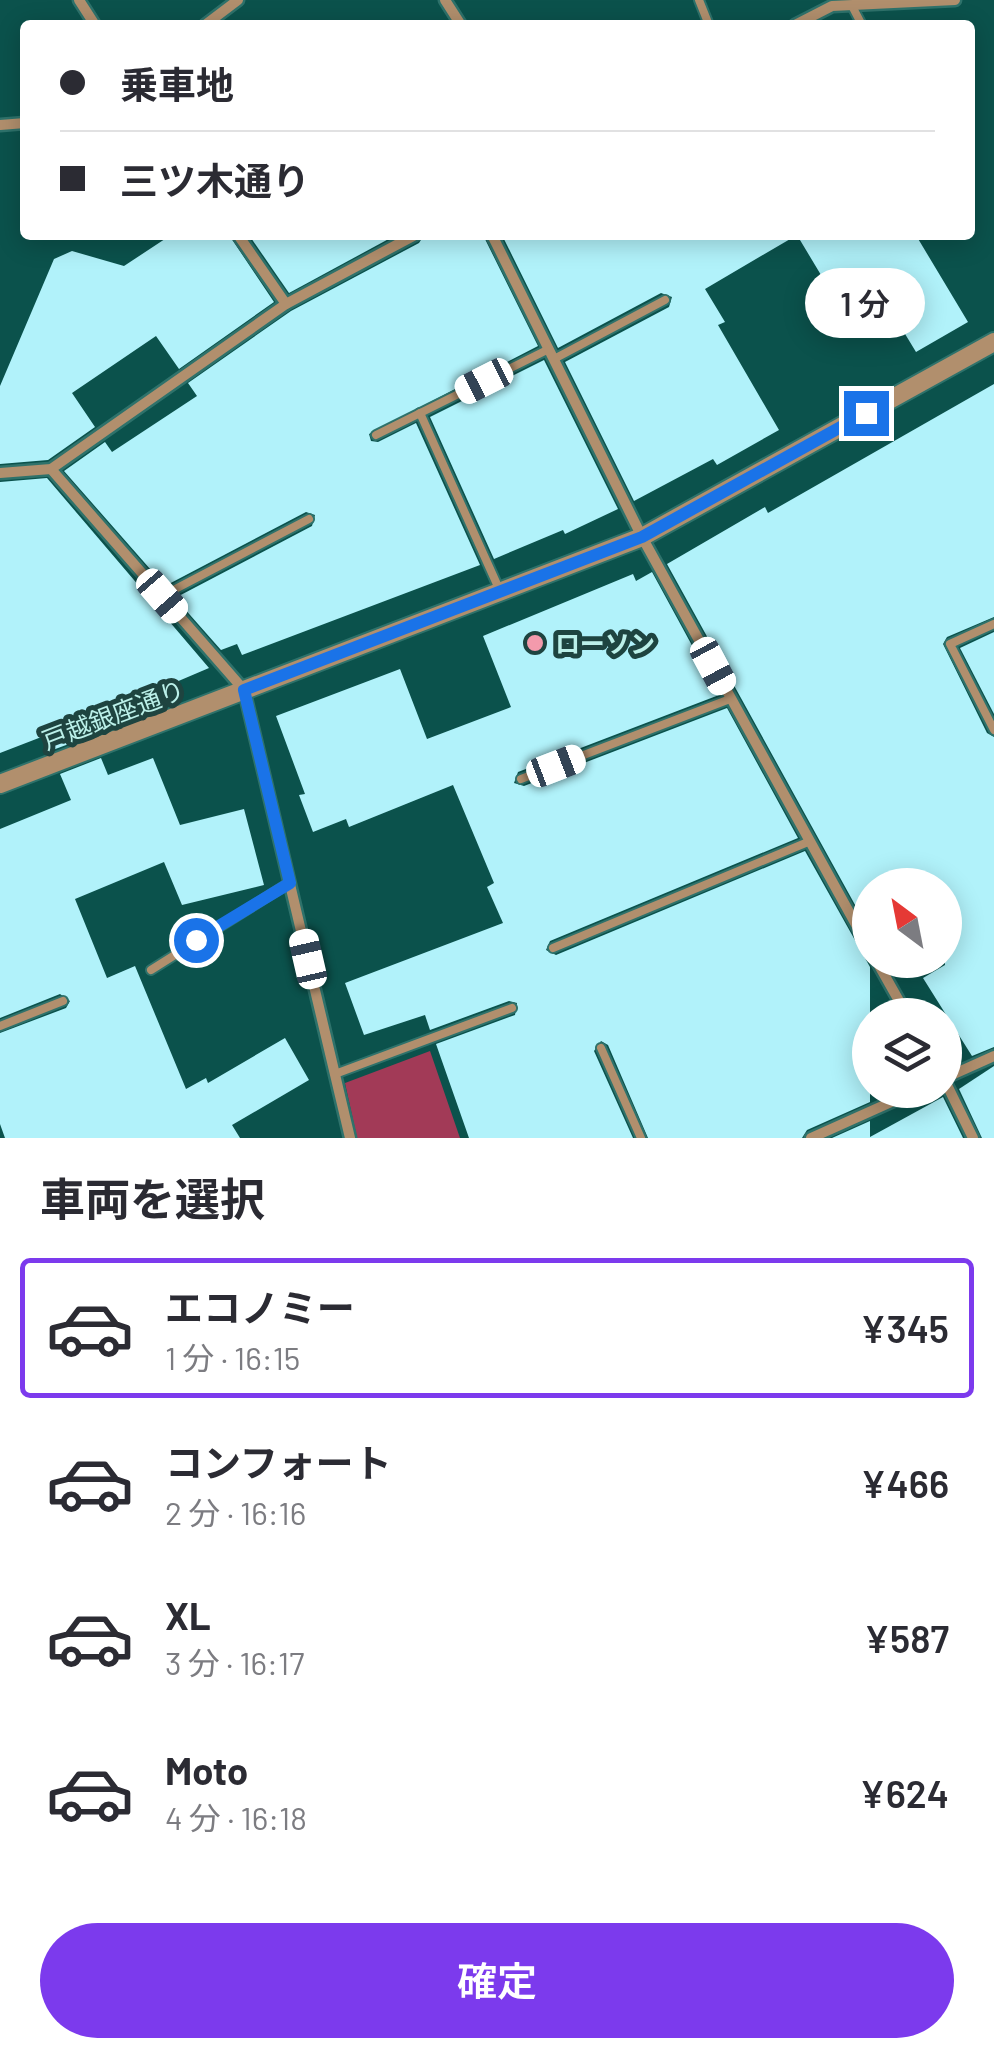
<!DOCTYPE html>
<html lang="ja">
<meta charset="utf-8">
<style>
body{margin:0;font-family:Barlow,"Noto Sans JP",sans-serif;background:#f2f2f3;color:#2b2b33;height:100vh;display:flex;flex-direction:column;font-size:38px;white-space:nowrap}
*{box-sizing:border-box;margin:0}
p{font-size:32px;color:#7c7c81}
.icon{flex:none;width:55px;height:55px;fill:none;stroke:currentColor;stroke-width:2;stroke-linecap:round;stroke-linejoin:round}
.map{position:relative;height:1138px;overflow:hidden}
.drawer{display:flex;flex-direction:column;background:#fff;flex:1}
.drawer>*{flex:none}
.top-card{position:absolute;left:20px;top:20px;width:955px;height:220px;border-radius:10px;box-shadow:0 5px 25px #0003;display:grid;align-content:center;height:220px;padding:0 40px;background:#fff}
.needle{width:65px;rotate:328deg}
.tools{position:absolute;left:852px;top:868px;display:grid;gap:20px}
.tools a{display:grid;place-items:center;width:110px;height:110px;border-radius:50%;background:#fff;box-shadow:0 5px 25px #0003;font-size:50px}
.end{position:absolute;width:45px;height:45px;margin:-22px;border:12px solid #1a73e8;background:#fff;box-shadow:0 0 0 5px #fff}
.from{border-radius:50%}
.bubble{position:absolute;height:70px;border-radius:35px;background:#fff;box-shadow:0 5px 25px #0003;font-size:32px;font-weight:600;line-height:70px;text-align:center}
.car{position:absolute;width:30px;height:60px;margin:-30px -15px;border-radius:12px;box-shadow:0 0 8px 2px #0007;background:linear-gradient(#fff 24%,#345 0 40%,#fff 0 76%,#345 0 86%,#fff 0)}
.top-card b{display:flex;align-items:center;gap:35px;height:95px;font-size:38px}
.top-card b+b{border-top:2px solid #e1e1e2}
.top-card i{width:25px;height:25px;background:#2b2b33}
ul{padding:0;list-style:none}
li{display:flex;align-items:center;gap:30px;height:140px;margin:0 20px 15px;padding:0 20px;border:5px solid transparent;border-radius:10px}
li div{flex:1}
li b{display:block;font-size:38px}
li em{font-style:normal;font-weight:600}
li.on{border-color:#7c3aed}
li>.icon{width:90px;height:90px;stroke-width:1.5}
h2{padding:0 40px;font-size:45px;line-height:120px}
.button{display:flex;gap:20px;margin-top:auto;padding:20px 40px}
.button a{flex:1;height:115px;border-radius:60px;background:#7c3aed;color:#fff;font-size:40px;font-weight:600;line-height:115px;text-align:center}
.map>svg:first-child{display:block}
.green{fill:#a23a57}
.building{fill:#b1f2fa}
.lines{fill:none;stroke-linecap:round;stroke-linejoin:round}
.service-casing{stroke:#2e726b;stroke-width:12}
.minor-casing{stroke:#2e726b;stroke-width:15}
.tertiary-casing{stroke:#2e726b;stroke-width:22}
.service{stroke:#b18f6d;stroke-width:8}
.minor{stroke:#b18f6d;stroke-width:10}
.tertiary{stroke:#b18f6d;stroke-width:18}
.route{stroke:#1a73e8;stroke-width:12}
.poi-dot{fill:#f39aac;stroke:#1e4440;stroke-width:4}
.labels{text-anchor:middle;dominant-baseline:central;stroke-width:10;stroke-linejoin:round;paint-order:stroke}
.poi-label{font-size:25px;font-weight:bold;fill:#bbf0e9;stroke:#1e4440;text-anchor:start}
.street-label{font-size:25px;fill:#bbf0e9;stroke:#1e4440}
</style>
<div class="map">
<svg width="994" height="1138" viewBox="0 0 994 1138">
<rect width="100%" height="100%" fill="#0b524c"/>
<path class="green" d="M430,1051L460,1138H357L345,1083Z"/>
<g class="building">
<path d="M171,235H229L274,302L179,369L156,336L72,393L95,427L48,460L0,464V386L54,259L72,251L124,266Z"/>
<path d="M249,235H396L289,293Z"/>
<path d="M424,235H483L538,346L369,434L371,441L378,442L416,423L480,565L242,655L237,644L221,650L175,598L312,526L315,515L306,512L165,586L64,471L105,442L112,452L197,396L188,383L291,311L419,243Z"/>
<path d="M502,235H921L917,237L968,322L916,352L865,268L830,290L797,235L705,289L725,322L718,325L779,430L717,465L713,459L634,501L565,362L669,307L672,297L661,293L558,348Z"/>
<path d="M544,360L618,509L565,534L563,530L494,559L430,417Z"/>
<path d="M994,384V617L947,637L943,644L987,733L994,737V1047L972,1056L923,978L945,965V885H870V932L667,564L765,507L768,513Z"/>
<path d="M47,478L209,668L87,720L93,735L50,751L44,736L0,753V482Z"/>
<path d="M652,572L719,695L518,772L514,783L524,786L727,708L798,838L550,941L546,950L556,955L805,851L870,967V1102L807,1130L802,1138H648L608,1045L601,1041L594,1051L633,1138H469L436,1044L515,1015L517,1003L509,1001L430,1030L425,1015L364,1035L345,983L503,923L487,887L494,883L453,785L349,827L346,819L313,832L299,795L305,794L276,716L400,669L427,739L511,707L483,636L633,574L636,581Z"/>
<path d="M994,632V714L960,648Z"/>
<path d="M101,758L108,775L153,758L180,825L244,809L264,885L182,905L164,862L75,899L107,978L135,966L186,1089L206,1078L208,1083L285,1038L309,1080L232,1125L240,1138H5L0,1124V1033L66,1008L70,1001L60,994L0,1018V829L71,800L60,774Z"/>
<path d="M994,1066V1138H982L959,1089Z"/>
<path d="M943,1097L963,1138H832L870,1121V1137Z"/>
</g>
<g class="lines">
<defs>
<g id="service">
<path d="M699,0L709,25"/>
<path d="M852,6L862,25"/>
<path d="M554,359L665,300"/>
<path d="M420,413L500,591"/>
<path d="M376,435L549,349"/>
<path d="M162,596L309,519"/>
<path d="M994,624L950,644L994,730"/>
<path d="M521,779L730,699"/>
<path d="M553,948L808,842"/>
<path d="M151,970L289,883"/>
<path d="M0,1026L63,1001"/>
<path d="M601,1048L641,1138"/>
<path d="M335,1074L512,1008"/>
</g>
<g id="minor">
<path d="M79,0L95,25"/>
<path d="M445,0L461,25"/>
<path d="M205,25L238,0"/>
<path d="M795,25L832,6L955,0"/>
<path d="M0,125L25,123"/>
<path d="M238,235L286,304"/>
<path d="M492,235L642,537L870,950"/>
<path d="M51,469L244,690L350,1138"/>
<path d="M0,473L51,469L286,304L415,235"/>
<path d="M876,960L907,1015"/>
<path d="M945,1078L994,1056"/>
<path d="M945,1081L973,1138"/>
<path d="M811,1138L918,1090"/>
</g>
<path id="tertiary" d="M0,784L642,537L994,342"/>
</defs>
<use href="#service" class="service-casing"/>
<use href="#minor" class="minor-casing"/>
<use href="#tertiary" class="tertiary-casing"/>
<use href="#service" class="service"/>
<use href="#minor" class="minor"/>
<use href="#tertiary" class="tertiary"/>
</g>
<g class="lines">
<path class="route" d="M196,940L290,883L244,690L642,537L866,413"/>
</g>
<circle class="poi-dot" cx="535" cy="643" r="10"/>
<g class="labels">
<g class="poi-label">
<text x="555" y="643">ローソン</text>
</g>
<g class="street-label">
<text transform="translate(113 714) rotate(-21)">戸越銀座通り</text>
</g>
</g>
</svg>
<div class="tools">
<a><svg class="needle" viewBox="-14 -14 28 28"><path d="M0-13l5 13h-10z" fill="#e53935"/><path d="M0 13l5-13h-10z" fill="#7c7c81"/></svg></a>
<a><svg class="icon" aria-label="layers" viewBox="0 0 24 24"><path d="M12 4l9 5-9 5-9-5zM3 14l9 5 9-5"/></svg></a>
</div>
<i class="end from" style="left:196px;top:940px"></i>
<i class="end" style="left:866px;top:413px"></i>
<div class="bubble" style="left:805px;top:268px;width:120px">1 分</div>
<i class="car" style="left:484px;top:381px;rotate:243deg"></i>
<i class="car" style="left:162px;top:596px;rotate:139deg"></i>
<i class="car" style="left:713px;top:666px;rotate:152deg"></i>
<i class="car" style="left:556px;top:766px;rotate:69deg"></i>
<i class="car" style="left:308px;top:959px;rotate:347deg"></i>
<div class="top-card">
<b><i class="from"></i>乗車地</b>
<b><i></i>三ツ木通り</b>
</div>
</div>
<section class="drawer">
<h2>車両を選択</h2>
<ul>
<li class="on"><svg class="icon" aria-label="car" viewBox="0 0 24 24"><path d="M5 17H2v-5l4-1 3-4h7l3 4 3 1v5h-3M9 17h6M6 11h13"/><circle cx="7" cy="17" r="2"/><circle cx="17" cy="17" r="2"/></svg><div><b>エコノミー</b><p>1 分 · 16:15</p></div><em>¥345</em></li>
<li><svg class="icon" aria-label="car" viewBox="0 0 24 24"><path d="M5 17H2v-5l4-1 3-4h7l3 4 3 1v5h-3M9 17h6M6 11h13"/><circle cx="7" cy="17" r="2"/><circle cx="17" cy="17" r="2"/></svg><div><b>コンフォート</b><p>2 分 · 16:16</p></div><em>¥466</em></li>
<li><svg class="icon" aria-label="car" viewBox="0 0 24 24"><path d="M5 17H2v-5l4-1 3-4h7l3 4 3 1v5h-3M9 17h6M6 11h13"/><circle cx="7" cy="17" r="2"/><circle cx="17" cy="17" r="2"/></svg><div><b>XL</b><p>3 分 · 16:17</p></div><em>¥587</em></li>
<li><svg class="icon" aria-label="car" viewBox="0 0 24 24"><path d="M5 17H2v-5l4-1 3-4h7l3 4 3 1v5h-3M9 17h6M6 11h13"/><circle cx="7" cy="17" r="2"/><circle cx="17" cy="17" r="2"/></svg><div><b>Moto</b><p>4 分 · 16:18</p></div><em>¥624</em></li>
</ul>
<div class="button"><a>確定</a></div>
</section>
